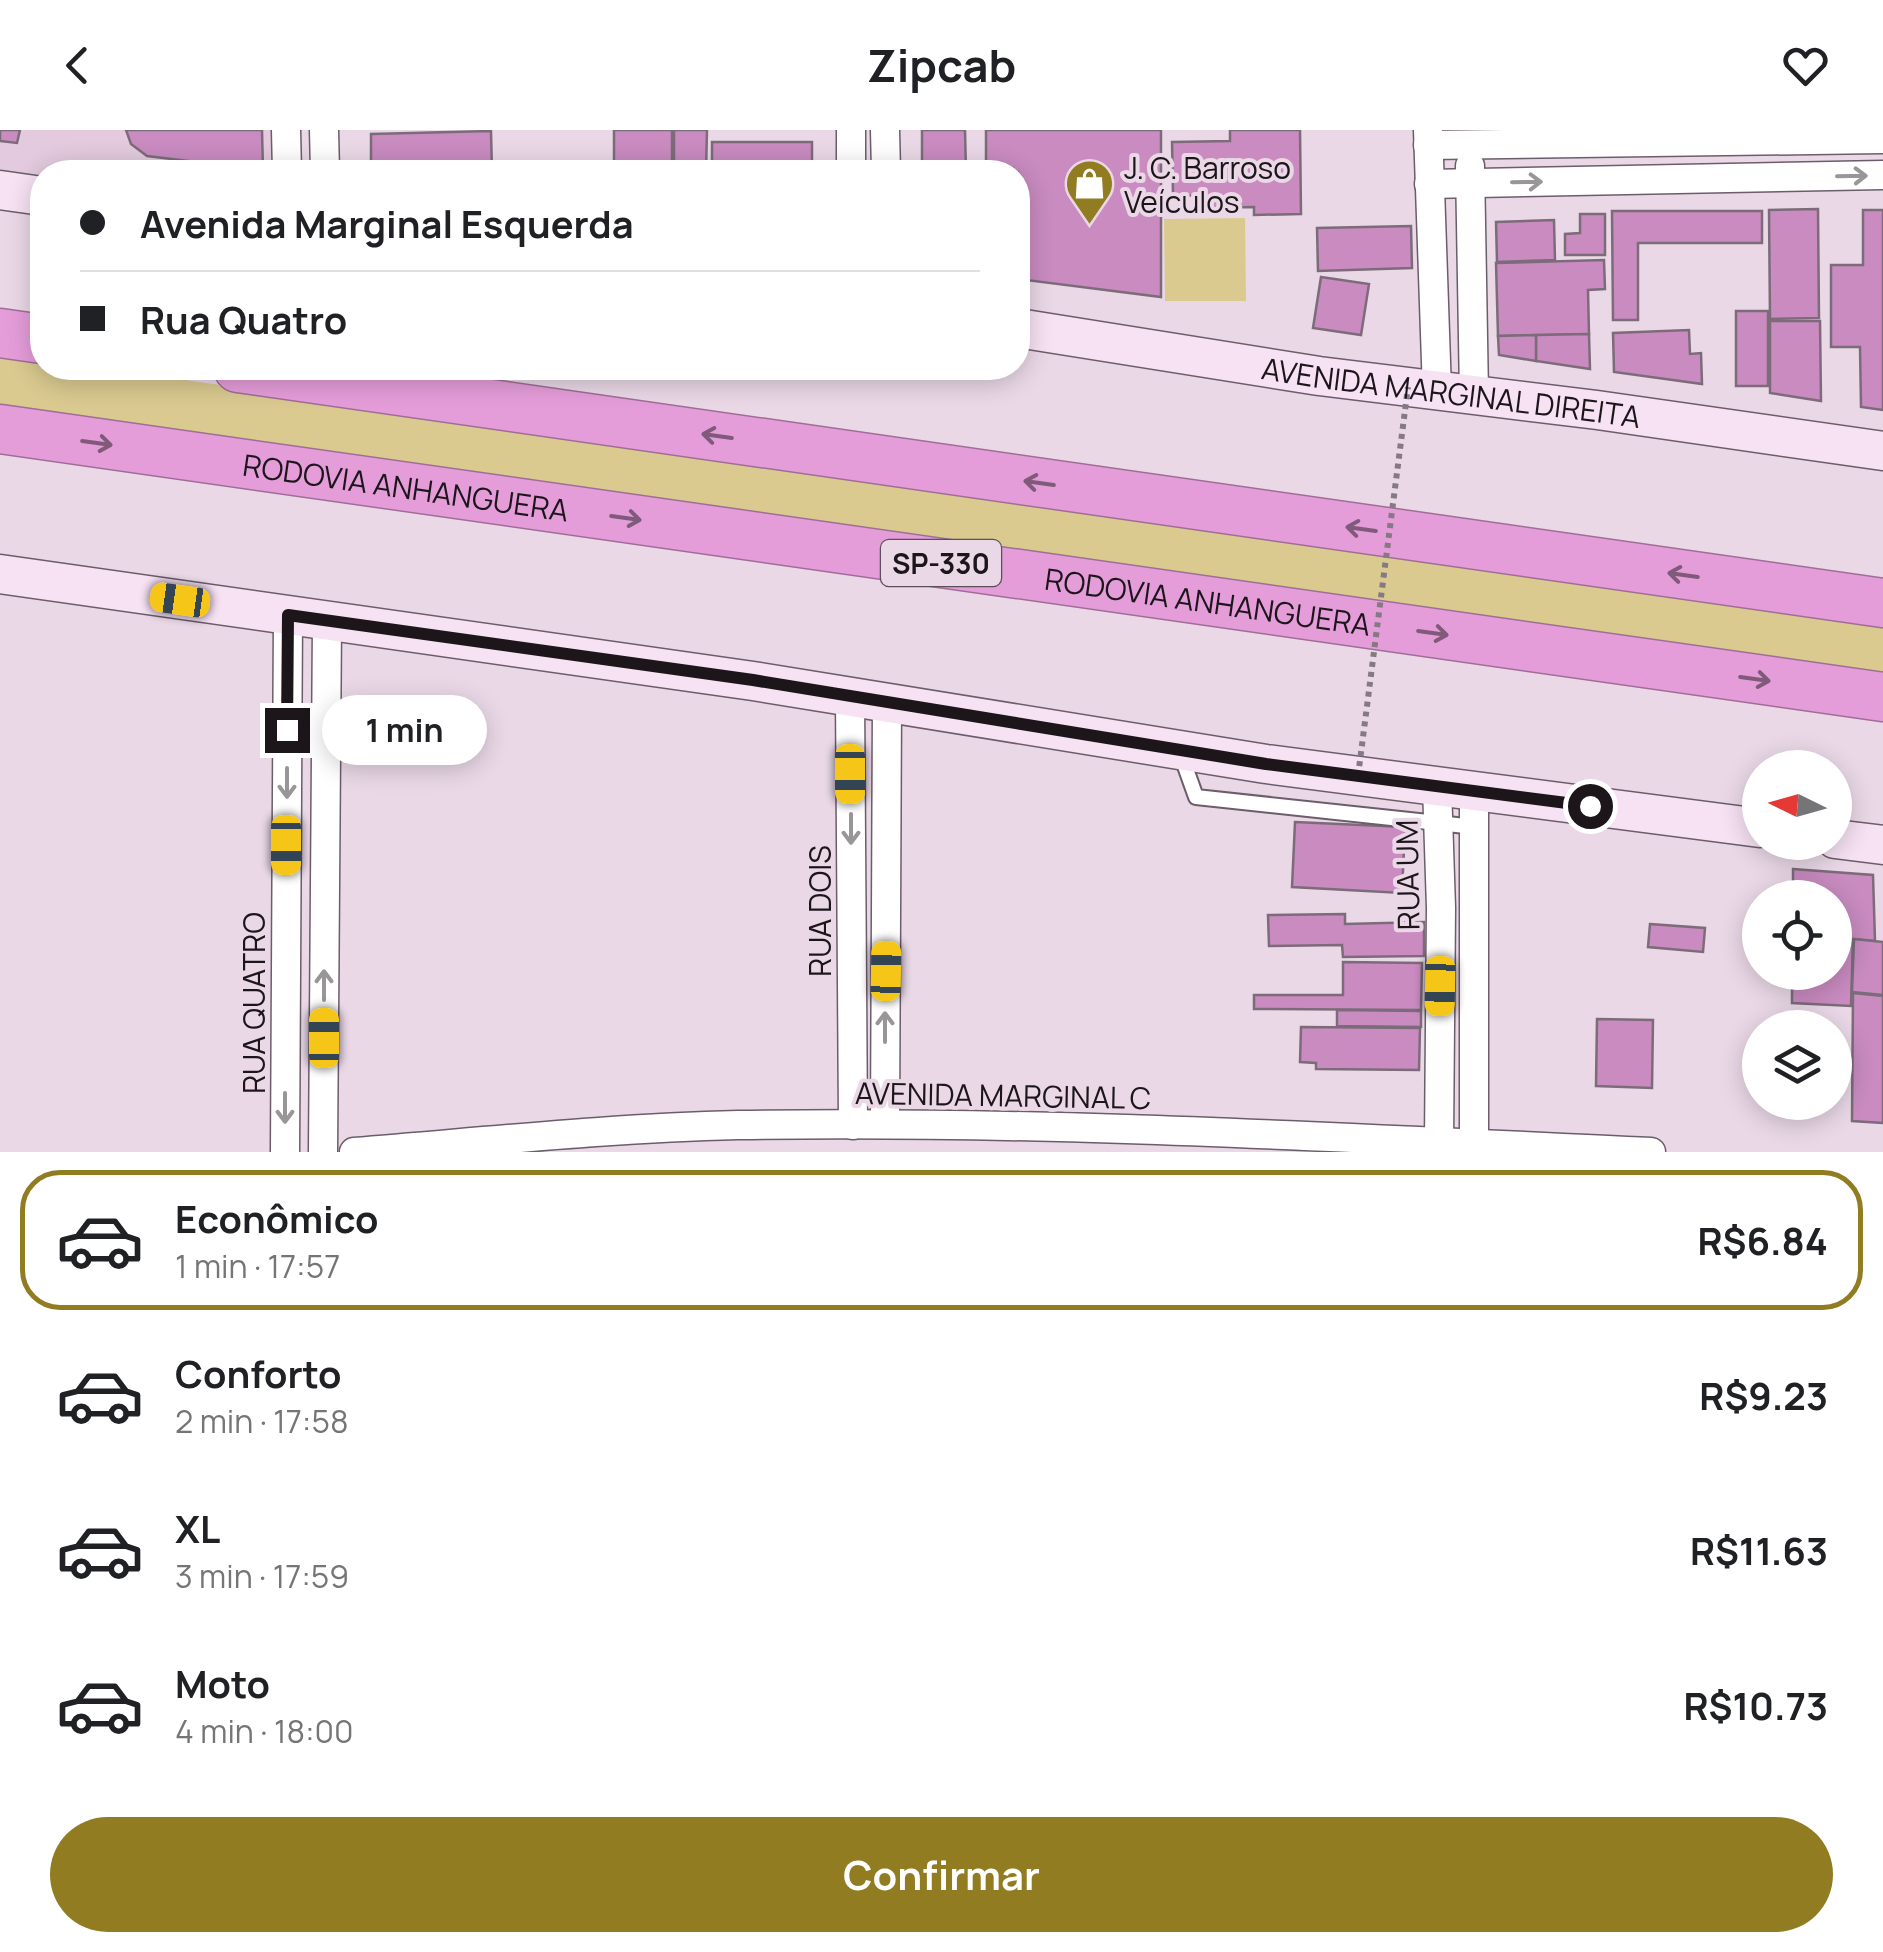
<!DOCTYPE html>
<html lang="pt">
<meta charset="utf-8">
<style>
body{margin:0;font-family:Manrope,sans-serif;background:#f6f6f6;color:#202124;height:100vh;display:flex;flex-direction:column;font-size:38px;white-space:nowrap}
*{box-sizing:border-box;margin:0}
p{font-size:32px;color:#757577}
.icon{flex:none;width:55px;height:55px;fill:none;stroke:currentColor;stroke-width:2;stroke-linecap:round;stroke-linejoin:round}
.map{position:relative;height:1022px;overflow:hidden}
.panel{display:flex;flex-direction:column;background:#fff;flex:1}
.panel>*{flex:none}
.banner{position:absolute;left:30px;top:30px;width:1000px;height:220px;border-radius:40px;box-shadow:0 5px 25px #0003;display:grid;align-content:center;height:220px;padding:0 50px;background:#fff}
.needle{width:65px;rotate:275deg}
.fabs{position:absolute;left:1742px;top:620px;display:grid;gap:20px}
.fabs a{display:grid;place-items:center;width:110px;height:110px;border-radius:50%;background:#fff;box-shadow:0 5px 25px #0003;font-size:50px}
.end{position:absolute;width:45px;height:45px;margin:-22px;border:12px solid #1c161b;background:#fff;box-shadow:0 0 0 5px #fff}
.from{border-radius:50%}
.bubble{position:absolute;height:70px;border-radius:35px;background:#fff;box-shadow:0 5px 25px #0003;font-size:32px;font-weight:700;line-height:70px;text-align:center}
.car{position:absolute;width:30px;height:60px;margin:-30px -15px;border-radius:12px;box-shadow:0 0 8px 2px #0007;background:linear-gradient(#f5c518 24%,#345 0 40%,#f5c518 0 76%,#345 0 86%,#f5c518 0)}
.banner b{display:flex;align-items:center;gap:35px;height:95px;font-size:38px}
.banner b+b{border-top:2px solid #e0e0e0}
.banner i{width:25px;height:25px;background:#202124}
ul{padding:18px 0 0;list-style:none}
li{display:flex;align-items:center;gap:30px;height:140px;margin:0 20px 15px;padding:0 30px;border:5px solid transparent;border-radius:40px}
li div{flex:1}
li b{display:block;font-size:38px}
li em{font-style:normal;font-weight:700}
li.selected{border-color:#927c22}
li>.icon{width:90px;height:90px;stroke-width:1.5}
.cta{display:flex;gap:20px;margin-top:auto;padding:20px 50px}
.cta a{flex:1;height:115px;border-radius:60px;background:#927c22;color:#fff;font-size:40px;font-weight:700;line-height:115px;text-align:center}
header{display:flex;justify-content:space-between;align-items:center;height:130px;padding:0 50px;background:#fff;font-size:45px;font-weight:700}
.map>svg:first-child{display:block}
.built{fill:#e3cade}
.green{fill:#daca90}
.building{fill:#c98bc0;stroke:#7c6c7a;stroke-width:2.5}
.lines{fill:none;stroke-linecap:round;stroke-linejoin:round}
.lane-casing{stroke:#6c5d6a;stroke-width:18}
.street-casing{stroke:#6c5d6a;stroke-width:31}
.secondary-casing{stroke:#6c5d6a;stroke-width:41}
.highway-casing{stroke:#9f6e97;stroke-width:51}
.lane{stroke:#fff;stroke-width:14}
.street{stroke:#fff;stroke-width:28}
.secondary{stroke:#f7e2f4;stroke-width:38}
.highway{stroke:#e59dda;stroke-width:48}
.path-bridge{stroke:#857983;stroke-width:6;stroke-dasharray:5 5;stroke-linecap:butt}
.oneway{stroke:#999698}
.oneway2{stroke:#805a7a}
.route{stroke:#1c161b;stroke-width:12}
.labels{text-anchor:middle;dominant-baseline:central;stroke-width:8;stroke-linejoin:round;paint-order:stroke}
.shield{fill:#ead8e7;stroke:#5a5058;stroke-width:2.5}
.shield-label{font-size:28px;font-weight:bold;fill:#1c161b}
.poi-label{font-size:30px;fill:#1c161b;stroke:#ead8e7;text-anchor:start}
.street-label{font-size:30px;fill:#1c161b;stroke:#ead8e7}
</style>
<header><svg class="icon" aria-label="back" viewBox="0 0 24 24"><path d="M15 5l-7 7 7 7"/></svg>Zipcab<svg class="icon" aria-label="heart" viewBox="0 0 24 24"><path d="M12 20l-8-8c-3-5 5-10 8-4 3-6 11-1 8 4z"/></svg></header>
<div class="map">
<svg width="1883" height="1022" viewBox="0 0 1883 1022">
<rect width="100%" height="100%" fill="#ead8e7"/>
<path class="built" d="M0,0H286V42H42V66L0,60Z"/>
<g class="green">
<path d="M1245,88L1246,171H1165L1164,89Z"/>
<path d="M0,224L42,230V238H100L1883,490V550L0,280Z"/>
</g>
<g class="building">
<path d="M0,0H20L17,13L0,11Z"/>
<path d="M126,0H262L263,40L147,26L131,14Z"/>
<rect x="614" y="0" width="58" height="42"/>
<path d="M674,0H707L706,42H674Z"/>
<path d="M922,0H965L966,42H922Z"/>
<path d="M986,0H1161V167L1018,149V42H1012L1013,38L986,36Z"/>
<path d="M1230,0H1300L1301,84L1254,85V77L1208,78V65L1173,66L1172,12L1230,11Z"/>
<path d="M491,1L492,42H371V4Z"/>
<rect x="712" y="12" width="100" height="30"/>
<rect x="501" y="35" width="104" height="7"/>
<path d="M1818,79L1819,188L1770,189L1769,80Z"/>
<path d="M1863,80H1883V280L1861,277L1860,217H1831V135H1863Z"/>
<path d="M1612,81H1762V113H1638V190H1613Z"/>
<path d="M1580,84H1605V125H1565V104L1580,103Z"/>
<path d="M1554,90L1555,130L1497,132L1496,92Z"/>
<path d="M1411,96L1412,138L1318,141L1317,98Z"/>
<path d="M1604,130L1605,159L1588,160L1589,204L1498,206L1496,133Z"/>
<path d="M1321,147L1369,154L1361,205L1313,198Z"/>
<rect x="1736" y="181" width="32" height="75"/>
<path d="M1770,191H1820L1821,271L1770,263Z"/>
<path d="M1689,200L1690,224L1701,223L1702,254L1614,242L1613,203Z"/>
<path d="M1589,204L1590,239L1536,231V205Z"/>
<path d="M1536,205V231L1499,225L1498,206Z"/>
<path d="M1295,692L1405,697L1402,763L1292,757Z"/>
<path d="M1793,739L1873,745L1875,811L1853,809L1851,876L1792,873V842H1835V768H1793Z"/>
<path d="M1345,784V794L1424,792V826L1343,827L1342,815L1269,816L1268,785Z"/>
<path d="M1650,794L1705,798L1703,822L1648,817Z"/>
<path d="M1854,809L1883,812V865L1852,862Z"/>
<path d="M1343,832L1422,833L1421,880L1254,879V865H1343Z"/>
<path d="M1853,863L1883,866V993L1852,991Z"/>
<path d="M1337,880L1421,881V897L1337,896Z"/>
<path d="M1597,889L1653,890L1652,958L1596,956Z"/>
<path d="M1301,897L1420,898L1419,940L1316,939V933L1300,932Z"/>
</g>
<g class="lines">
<defs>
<path id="lane" d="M1181,625L1196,667L1475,697"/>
<g id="street">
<path d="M286,0L287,42"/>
<path d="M324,0L325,42"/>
<path d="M851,0V42"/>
<path d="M885,0L886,42"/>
<path d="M1428,0L1437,261"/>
<path d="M1428,15L1883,9"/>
<path d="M1470,36L1474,265"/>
<path d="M1429,54L1883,45"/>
<path d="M850,566L853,995"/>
<path d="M1437,656L1441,778L1439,1012"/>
<path d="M1474,661V1014"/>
<path d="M885,994L887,573"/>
<path d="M285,1022L288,485"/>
<path d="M323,1022L327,491"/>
<path d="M354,1022C481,1012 610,998 738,995C1043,990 1346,1008 1651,1022"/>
</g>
<g id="secondary">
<path d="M0,60L42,66"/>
<path id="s1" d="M1018,198L1319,246L1597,280L1883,321"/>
<path d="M0,444L753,551L1266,634L1760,698"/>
<path d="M1835,709L1883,715"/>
</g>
<g id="highway">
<path d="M0,203L42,209"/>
<path d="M238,238L1883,473"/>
<path id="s2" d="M0,299L1883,567"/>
</g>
</defs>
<use href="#lane" class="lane-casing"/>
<use href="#street" class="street-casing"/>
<use href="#secondary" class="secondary-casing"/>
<use href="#highway" class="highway-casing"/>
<use href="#lane" class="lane"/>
<use href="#street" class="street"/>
<use href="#secondary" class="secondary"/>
<use href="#highway" class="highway"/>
<path class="path-bridge" d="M1358,646L1408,257"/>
</g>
<defs><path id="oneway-shaft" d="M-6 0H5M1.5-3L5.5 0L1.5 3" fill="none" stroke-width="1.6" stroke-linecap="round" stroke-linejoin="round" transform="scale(2.5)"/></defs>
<g class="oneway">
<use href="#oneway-shaft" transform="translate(1852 46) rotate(-1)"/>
<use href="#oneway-shaft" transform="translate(1527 52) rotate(-1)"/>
<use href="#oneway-shaft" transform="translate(287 653) rotate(90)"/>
<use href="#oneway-shaft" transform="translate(851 699) rotate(90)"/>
<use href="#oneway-shaft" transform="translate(324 855) rotate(-90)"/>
<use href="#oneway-shaft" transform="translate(885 897) rotate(-90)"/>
<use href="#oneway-shaft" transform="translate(285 978) rotate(90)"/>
</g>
<g class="oneway2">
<use href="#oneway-shaft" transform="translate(717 306) rotate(-172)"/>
<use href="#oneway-shaft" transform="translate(97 313) rotate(8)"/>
<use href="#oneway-shaft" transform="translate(1039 353) rotate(-172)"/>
<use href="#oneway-shaft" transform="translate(626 388) rotate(8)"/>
<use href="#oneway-shaft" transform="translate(1361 399) rotate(-172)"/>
<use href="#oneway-shaft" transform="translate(1683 445) rotate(-172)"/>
<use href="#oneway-shaft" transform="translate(1433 503) rotate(8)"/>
<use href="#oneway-shaft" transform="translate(1755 549) rotate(8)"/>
</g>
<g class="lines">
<path class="route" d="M287,600L288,485L753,550L1266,634L1590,676"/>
</g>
<defs>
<symbol id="shop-pin" viewBox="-11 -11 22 30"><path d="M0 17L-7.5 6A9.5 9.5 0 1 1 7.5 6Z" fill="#927c22" stroke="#ead8e7"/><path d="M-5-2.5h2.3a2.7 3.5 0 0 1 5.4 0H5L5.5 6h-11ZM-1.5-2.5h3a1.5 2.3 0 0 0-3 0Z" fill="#fff"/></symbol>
</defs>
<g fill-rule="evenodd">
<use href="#shop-pin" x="1062" y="26" width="55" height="75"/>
</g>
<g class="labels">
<rect class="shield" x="881" y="410" width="120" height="46" rx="8"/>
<g class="shield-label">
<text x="941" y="433">SP-330</text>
</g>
<g class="poi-label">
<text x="1124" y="37">J. C. Barroso<tspan x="1124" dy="34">Veículos</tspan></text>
</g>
<g class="street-label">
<text stroke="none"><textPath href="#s1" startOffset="438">AVENIDA MARGINAL DIREITA</textPath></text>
<text stroke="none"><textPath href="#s2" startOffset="410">RODOVIA ANHANGUERA</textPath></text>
<text stroke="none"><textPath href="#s2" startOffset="1220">RODOVIA ANHANGUERA</textPath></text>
<text transform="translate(1407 745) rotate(-91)">RUA UM</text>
<text transform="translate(819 781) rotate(-90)">RUA DOIS</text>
<text transform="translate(253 873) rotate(-90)">RUA QUATRO</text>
<text transform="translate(1003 965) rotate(1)">AVENIDA MARGINAL C</text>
</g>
</g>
</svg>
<div class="fabs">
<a><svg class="needle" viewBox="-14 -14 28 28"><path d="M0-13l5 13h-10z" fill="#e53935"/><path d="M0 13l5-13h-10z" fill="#757577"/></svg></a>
<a><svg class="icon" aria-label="locate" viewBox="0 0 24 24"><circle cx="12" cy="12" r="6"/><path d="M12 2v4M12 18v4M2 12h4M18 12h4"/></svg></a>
<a><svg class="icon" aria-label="layers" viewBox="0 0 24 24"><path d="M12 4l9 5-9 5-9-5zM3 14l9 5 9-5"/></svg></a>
</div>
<i class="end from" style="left:1590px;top:676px"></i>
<i class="end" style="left:287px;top:600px"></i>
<div class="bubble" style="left:322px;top:565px;width:165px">1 min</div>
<i class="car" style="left:180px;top:470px;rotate:278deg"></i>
<i class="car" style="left:850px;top:644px;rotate:180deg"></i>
<i class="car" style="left:286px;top:715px;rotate:180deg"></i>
<i class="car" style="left:886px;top:841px;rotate:1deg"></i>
<i class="car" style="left:1440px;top:856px;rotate:181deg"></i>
<i class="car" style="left:324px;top:908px;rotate:0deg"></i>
<div class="banner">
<b><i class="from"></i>Avenida Marginal Esquerda</b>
<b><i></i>Rua Quatro</b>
</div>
</div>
<section class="panel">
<ul>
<li class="selected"><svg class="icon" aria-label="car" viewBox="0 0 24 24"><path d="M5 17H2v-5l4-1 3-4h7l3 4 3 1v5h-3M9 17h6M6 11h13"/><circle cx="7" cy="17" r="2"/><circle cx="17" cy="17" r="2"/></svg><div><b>Econômico</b><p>1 min · 17:57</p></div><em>R$6.84</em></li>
<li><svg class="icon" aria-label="car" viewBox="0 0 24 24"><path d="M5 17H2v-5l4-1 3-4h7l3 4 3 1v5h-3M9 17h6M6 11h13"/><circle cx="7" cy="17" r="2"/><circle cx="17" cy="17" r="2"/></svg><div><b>Conforto</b><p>2 min · 17:58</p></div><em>R$9.23</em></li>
<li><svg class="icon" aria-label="car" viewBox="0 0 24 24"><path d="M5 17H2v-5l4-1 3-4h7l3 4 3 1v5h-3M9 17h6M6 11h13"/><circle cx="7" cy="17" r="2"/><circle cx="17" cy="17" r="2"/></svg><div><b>XL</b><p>3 min · 17:59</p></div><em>R$11.63</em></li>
<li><svg class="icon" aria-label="car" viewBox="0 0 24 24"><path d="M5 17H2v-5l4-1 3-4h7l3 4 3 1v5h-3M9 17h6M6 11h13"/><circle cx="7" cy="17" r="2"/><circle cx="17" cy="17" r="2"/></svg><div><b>Moto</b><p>4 min · 18:00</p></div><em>R$10.73</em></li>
</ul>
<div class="cta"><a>Confirmar</a></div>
</section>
